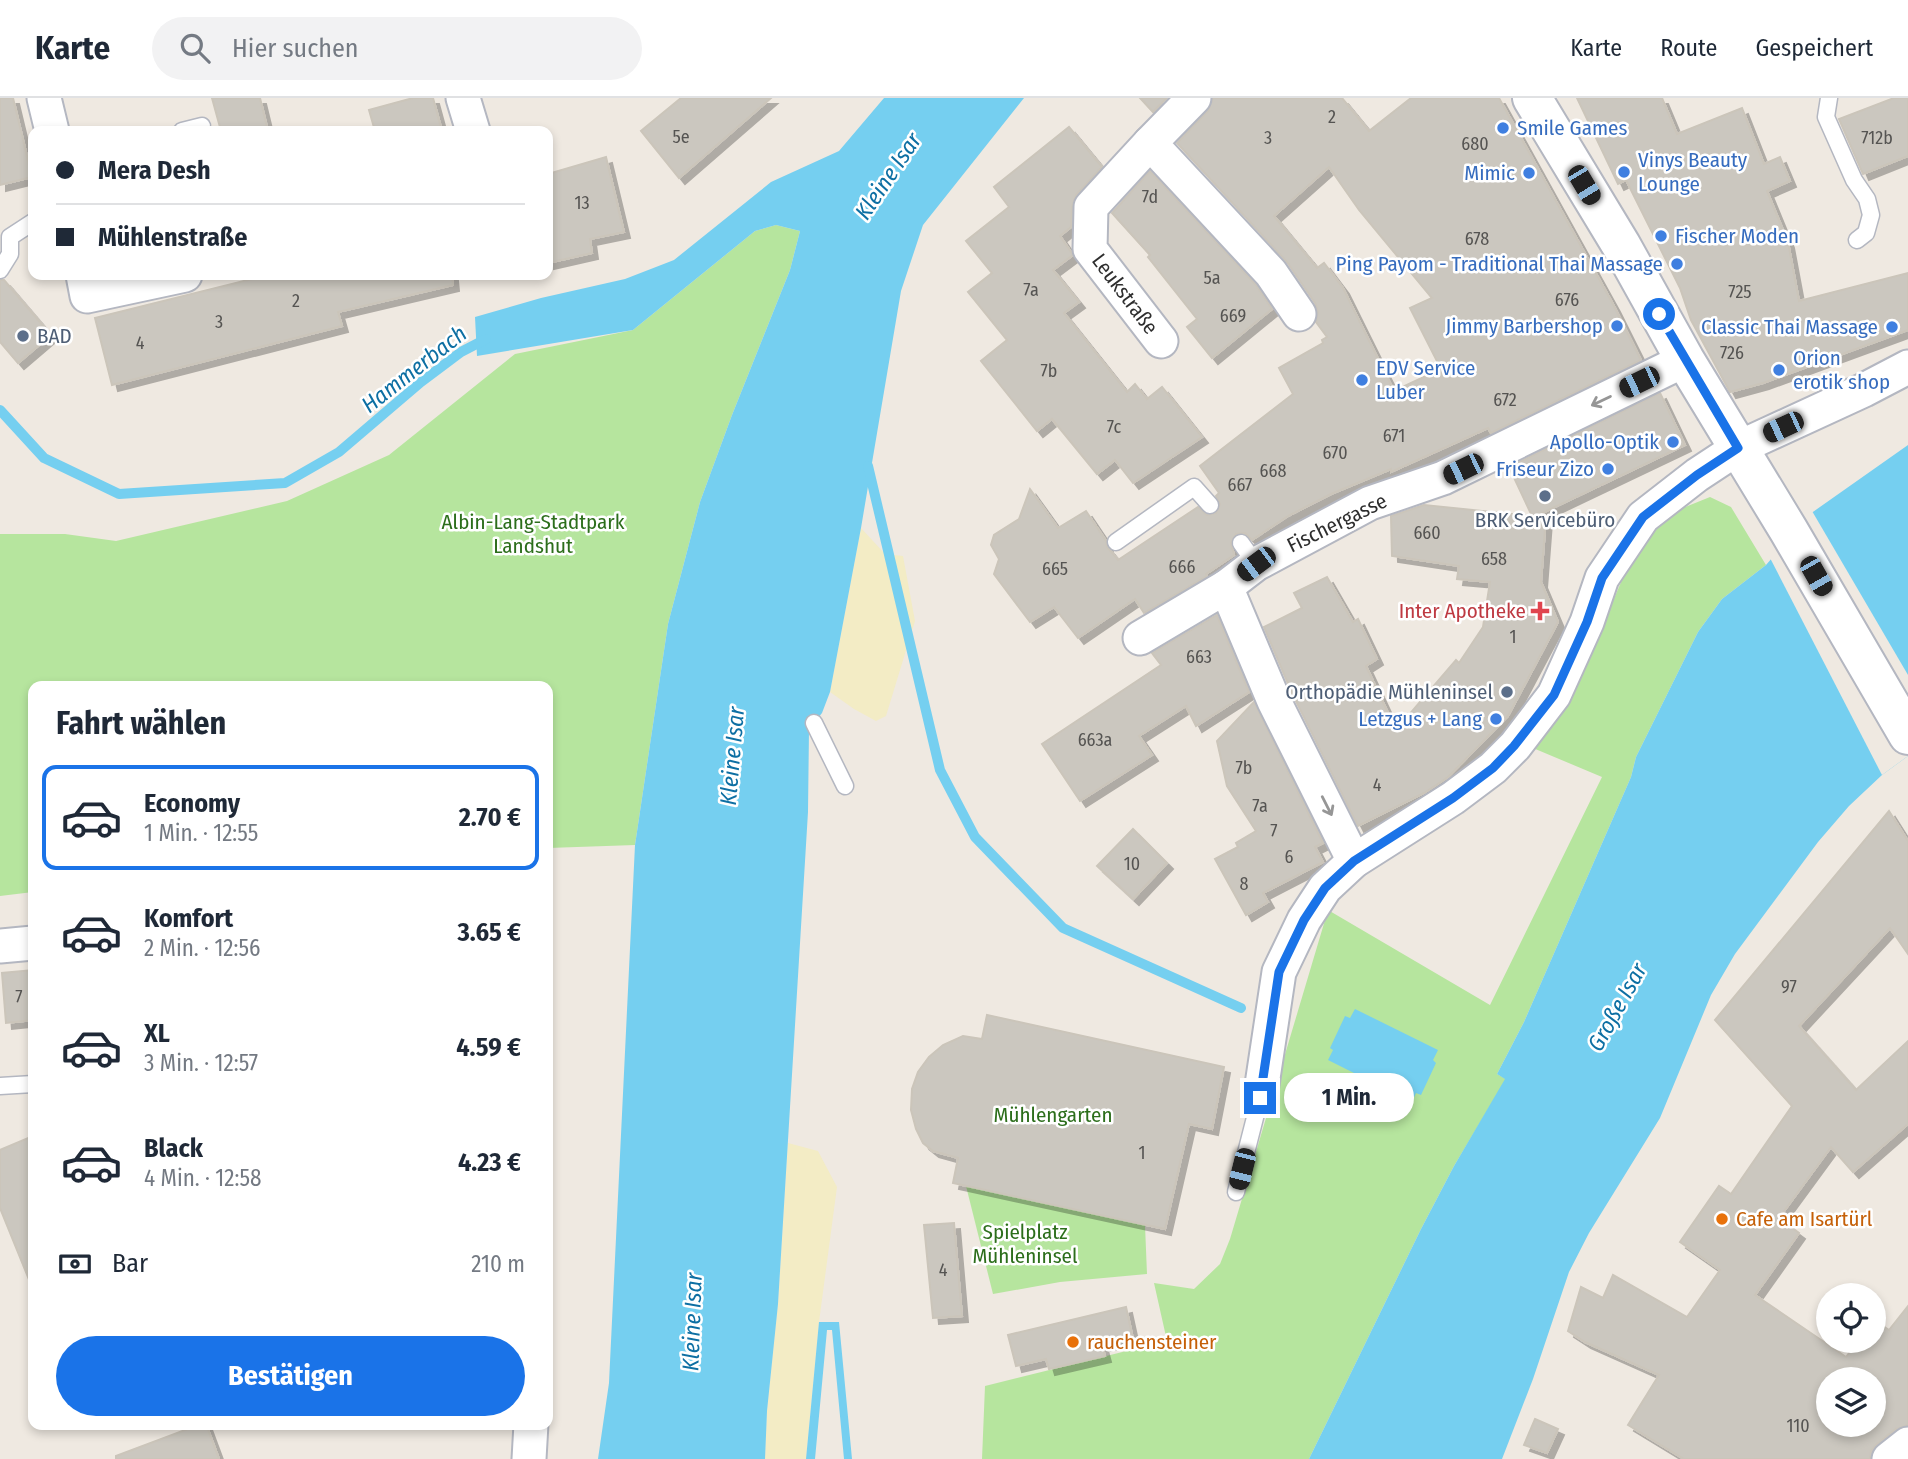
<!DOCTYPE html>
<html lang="de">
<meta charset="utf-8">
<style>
body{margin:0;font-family:"Fira Sans Condensed",sans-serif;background:#f2f2f3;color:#1f2937;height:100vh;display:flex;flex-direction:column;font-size:26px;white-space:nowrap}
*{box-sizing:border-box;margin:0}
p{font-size:23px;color:#747a83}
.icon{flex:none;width:38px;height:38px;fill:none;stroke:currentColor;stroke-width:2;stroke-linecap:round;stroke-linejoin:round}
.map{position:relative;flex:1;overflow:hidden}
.sheet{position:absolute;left:28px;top:583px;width:525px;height:749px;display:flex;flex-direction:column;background:#fff;border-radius:14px;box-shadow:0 4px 10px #0003}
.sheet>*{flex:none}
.banner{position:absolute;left:28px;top:28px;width:525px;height:154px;border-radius:14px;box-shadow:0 4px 10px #0003;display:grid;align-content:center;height:154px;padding:0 28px;background:#fff}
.tools{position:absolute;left:1816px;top:1185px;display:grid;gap:14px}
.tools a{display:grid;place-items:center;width:70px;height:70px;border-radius:50%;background:#fff;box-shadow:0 4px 10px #0003;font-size:35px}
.end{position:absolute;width:32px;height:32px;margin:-16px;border:9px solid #1a73e8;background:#fff;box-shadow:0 0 0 4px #fff}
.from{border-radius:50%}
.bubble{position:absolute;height:49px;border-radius:24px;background:#fff;box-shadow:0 4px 10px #0003;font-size:23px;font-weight:700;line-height:49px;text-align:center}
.car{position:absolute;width:21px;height:42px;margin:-21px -10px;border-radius:9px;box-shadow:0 0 5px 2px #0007;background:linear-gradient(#222 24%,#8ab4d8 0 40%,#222 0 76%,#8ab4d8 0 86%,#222 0)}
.banner b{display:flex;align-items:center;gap:24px;height:66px;font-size:26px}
.banner b+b{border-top:2px solid #e0e1e3}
.banner i{width:18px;height:18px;background:#1f2937}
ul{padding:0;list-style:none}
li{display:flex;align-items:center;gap:21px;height:105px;margin:0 14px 10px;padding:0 14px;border:4px solid transparent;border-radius:14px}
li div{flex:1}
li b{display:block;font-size:26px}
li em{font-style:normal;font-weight:700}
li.active{border-color:#1a73e8}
li>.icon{width:63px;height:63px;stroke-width:1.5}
h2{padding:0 28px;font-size:32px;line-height:84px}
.pay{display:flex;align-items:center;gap:18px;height:77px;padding:0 28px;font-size:26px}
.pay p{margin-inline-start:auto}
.primary-button{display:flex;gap:14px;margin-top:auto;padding:14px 28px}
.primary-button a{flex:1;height:80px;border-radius:42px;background:#1a73e8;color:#fff;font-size:28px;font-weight:700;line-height:80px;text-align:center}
header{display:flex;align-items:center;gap:42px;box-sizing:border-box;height:98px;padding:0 35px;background:#fff;border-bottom:2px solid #e0e1e3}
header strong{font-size:33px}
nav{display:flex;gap:38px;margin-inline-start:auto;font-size:24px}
.search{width:490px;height:63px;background:#f2f2f3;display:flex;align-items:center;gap:18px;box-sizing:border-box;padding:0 24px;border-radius:38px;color:#747a83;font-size:26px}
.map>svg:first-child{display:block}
.green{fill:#b6e59e}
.sand{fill:#f3ecc5}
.water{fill:#75cff0}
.pier{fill:#efe9e1}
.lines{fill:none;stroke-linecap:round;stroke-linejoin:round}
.stream{stroke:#75cff0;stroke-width:10}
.building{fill:#cbc7bf;stroke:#cbc5ba;stroke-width:2;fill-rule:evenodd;filter:url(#shadow)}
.lane-casing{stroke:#b4b7c1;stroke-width:19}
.street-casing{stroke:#b4b7c1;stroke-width:37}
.secondary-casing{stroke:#b4b7c1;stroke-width:42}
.lane{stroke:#fff;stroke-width:16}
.street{stroke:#fff;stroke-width:33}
.secondary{stroke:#fff;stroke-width:38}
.oneway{stroke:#969696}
.route{stroke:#1a73e8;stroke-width:9}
.shop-dot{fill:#3f7fe0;stroke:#fff;stroke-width:2.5}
.service-dot{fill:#5c6f8a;stroke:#fff;stroke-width:2.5}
.health-dot{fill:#e0444e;stroke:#fff;stroke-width:2.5}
.food-dot{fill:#e8710a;stroke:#fff;stroke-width:2.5}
.labels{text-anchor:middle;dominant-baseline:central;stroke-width:5;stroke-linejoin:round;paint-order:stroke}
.number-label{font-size:18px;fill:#555452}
.shop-label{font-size:21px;fill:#366cbe;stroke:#fff;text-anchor:end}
.street-label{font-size:21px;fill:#2e2e2e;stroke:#fff}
.service-label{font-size:21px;fill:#4e5e75;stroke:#fff;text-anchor:start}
.park-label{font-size:21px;fill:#2c6e1b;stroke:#fff}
.health-label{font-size:21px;fill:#be3a42;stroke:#fff;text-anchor:end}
.food-label{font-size:21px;fill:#c56008;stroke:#fff;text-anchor:start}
.water-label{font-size:23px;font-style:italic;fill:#0d6fa3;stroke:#fff}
</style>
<header>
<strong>Karte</strong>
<div class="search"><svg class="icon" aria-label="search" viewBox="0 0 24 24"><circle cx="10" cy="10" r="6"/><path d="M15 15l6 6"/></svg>Hier suchen</div>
<nav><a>Karte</a><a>Route</a><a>Gespeichert</a></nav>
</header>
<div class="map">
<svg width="1908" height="1361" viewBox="0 0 1908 1361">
<defs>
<filter id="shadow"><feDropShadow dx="6" dy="6" stdDeviation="0" flood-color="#0004"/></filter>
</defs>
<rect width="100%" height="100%" fill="#efe9e1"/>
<g class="green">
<path d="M776,127L800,133L790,172L732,317L700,404L668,526L635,747L548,750V588H33V794L0,798V436H65L116,443L287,403L389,357L515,256L633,232L755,133Z"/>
<path d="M1710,399L1731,409L1766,467L1722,501L1698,534L1636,659L1631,679L1524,924L1497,976L1506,981L1454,1068L1421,1131L1309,1361H982L985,1288L1167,1243L1154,1185L1194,1191L1220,1166L1230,1141L1328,812L1490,907L1602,679L1521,645L1591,555L1627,470L1668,416Z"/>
<path d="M966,1088L1145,1127L1147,1176L1060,1184L993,1196Z"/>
</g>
<g class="sand">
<path d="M861,430L885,456L903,458L915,523L886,618L876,623L854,611L830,594Z"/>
<path d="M788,1045L818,1053L837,1089L819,1224L806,1361H765L767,1313L778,1206Z"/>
</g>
<g class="water">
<path d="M884,0H1024L923,127L901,193L861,430L830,594L822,615L809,631L808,714L778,1206L767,1313L765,1361H598L609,1285L635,747L668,526L700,404L732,317L790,172L800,133L776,127L755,133L633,232L477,258L475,219L541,200L625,181L674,162L771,84L839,53Z"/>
<path d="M1908,347V658L1882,677L1849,708L1818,744L1735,856L1711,897L1660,1020L1589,1135L1569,1174L1533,1281L1502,1361H1309L1421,1131L1454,1068L1505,981L1497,976L1524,924L1631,679L1636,659L1698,534L1722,501L1766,467L1810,416Z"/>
<path d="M1355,911L1438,952L1433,962L1436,965L1421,997L1416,995L1412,1004L1328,962L1333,952L1330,950L1345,918L1350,920Z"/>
<path d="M819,1224H839L852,1361H844L832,1232H827L815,1361H806Z"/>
</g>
<path class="pier" d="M1812,413L1908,577V658L1882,677L1769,458L1793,430Z"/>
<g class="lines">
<g class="stream">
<path d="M0,312L44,360L119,396L285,385L339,354L421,284L461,254L486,241"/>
<path d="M868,368L940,672L975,739L1063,830L1241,910"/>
</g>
</g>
<g class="building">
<path d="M0,0H13L32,79L0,87Z"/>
<path d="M212,0H260L268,33H221Z"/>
<path d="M413,0H433L442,33H375L369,12Z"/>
<path d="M681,0H771L679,80L641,33Z"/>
<path d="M1140,0H1167L1153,14Z"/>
<path d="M1213,0H1342L1369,33L1411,0H1499L1614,208L1641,262L1491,335L1488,330L1391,374V371L1331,396L1288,418L1252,442L1245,435L1236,436L1231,445L1234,457L1206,476L1207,478L1144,515L1135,501L1078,540L1054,509L1030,524L994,476L999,461L991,447L994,437L1019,421L1030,391L1058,430L1086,413L1106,443L1107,449L1118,462L1198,409L1207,417L1216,415L1220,406L1216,398L1219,395L1200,368L1293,296L1279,270L1323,245L1322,242L1327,239L1316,224L1318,214L1315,205L1287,164L1177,45L1208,13ZM1329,69L1359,112L1432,200L1410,210L1441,271L1394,293L1343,190L1324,165L1317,170L1274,118Z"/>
<path d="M1577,0H1662L1677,36L1742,10L1764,66L1780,59L1790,83L1767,93L1788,144L1799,203L1908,175V232L1763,285L1730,294L1691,222L1680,190L1626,82L1618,86Z"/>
<path d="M1894,0H1908V58L1863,76L1839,21Z"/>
<path d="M1069,29L1102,69L1076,97L1072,109L1071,129L1060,138L1073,157L1053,172L1079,204L1064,215L1127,294L1135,286L1147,301L1162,289L1202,339L1133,385L1115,362L1097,376L1052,321L1037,333L981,263L1007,242L968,194L992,175L966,143L1009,109L994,89Z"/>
<path d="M606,59L624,134L590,141L592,155L548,165V76Z"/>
<path d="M1150,73L1256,187L1272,211L1212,260L1187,229L1197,221L1148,159L1150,157L1112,115Z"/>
<path d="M251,177H452L453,187L338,214L342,228L112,287L95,220L252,181Z"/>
<path d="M4,182L51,237L18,265L0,244V182Z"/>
<path d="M1660,295L1685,347L1536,418L1546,419L1541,484L1558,524L1508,618L1448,679L1424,695L1358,728L1292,595L1264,529L1302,510L1294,495L1327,479L1353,524L1358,521L1377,561L1366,568L1396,632L1456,562L1459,565L1483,529L1490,484L1457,481L1459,468L1392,458L1391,418L1424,407L1532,418L1509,369Z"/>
<path d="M1217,517L1249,594L1196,628L1186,608L1139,638L1152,657L1080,703L1042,646L1161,567L1152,555Z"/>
<path d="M1254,604L1323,745L1315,749L1323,764L1263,795L1268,804L1246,817L1215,761L1238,749L1236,745L1256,733L1227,688L1217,643Z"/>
<path d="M1889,713L1908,743V856L1890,830L1799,928L1856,992L1908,943V1026L1853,1074L1831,1049L1779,1120L1799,1135L1755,1197L1846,1259L1859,1242H1874V1222L1889,1232L1908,1208V1327L1896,1331L1877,1346L1871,1353L1870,1361H1684L1628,1327L1659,1277L1585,1244L1568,1233L1581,1189L1603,1200L1613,1177L1687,1219L1720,1172L1680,1144L1719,1088L1731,1096L1792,1008L1715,922ZM1829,1281H1874V1326H1829Z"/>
<path d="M1133,731L1167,765L1133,801L1097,768Z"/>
<path d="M33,872V922L6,925L2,875Z"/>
<path d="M987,917L1224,969L1212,1031L1189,1026L1165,1131L953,1085L958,1060L933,1053L923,1045L916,1031L911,1012L912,991L918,974L929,959L943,947L963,938L982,941Z"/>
<path d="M33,1038V1189H32L0,1110V1052Z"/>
<path d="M954,1125L962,1218L933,1220L924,1127Z"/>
<path d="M1126,1209L1133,1241L1102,1247L1105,1258L1049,1271L1046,1261L1016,1268L1008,1237Z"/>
<path d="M1535,1321L1558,1331L1547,1355L1524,1347Z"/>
<path d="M201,1326H206L219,1361H116V1358Z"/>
</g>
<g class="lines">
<defs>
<g id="lane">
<path d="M1829,0L1826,19L1854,82L1867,101L1871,117L1866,135L1857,142"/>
<path d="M182,33L202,28"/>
<path d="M0,172L10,156V139L33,124"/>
<path d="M1116,444L1194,389L1210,407"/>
<path d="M1241,445L1256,466"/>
<path d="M814,625L845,688"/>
<path d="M0,988L33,986"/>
<path d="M1236,1094L1260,1000"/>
</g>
<g id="street">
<path d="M44,0L52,33"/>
<path d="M463,0L473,33"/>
<path d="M1194,0L1150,45L1271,175L1299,216"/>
<path d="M1150,45L1091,109L1090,151L1161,243"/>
<path d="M83,177L87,198L185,177"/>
<path d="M1140,540L1226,489"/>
<path d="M1354,763L1274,603L1226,489L1256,466L1370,405L1443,380L1685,262"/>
<path d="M0,848L33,845"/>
<path d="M1260,1000L1279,874L1304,822L1325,790L1354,763L1453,700L1493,670L1515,648L1554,597L1587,524L1602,480L1643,419L1697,377L1738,350L1864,292L1908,269"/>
<path d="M529,1361L531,1326"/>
<path d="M1889,1361L1908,1346"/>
</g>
<path id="secondary" d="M1532,0L1621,147L1685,262L1789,433L1908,637"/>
</defs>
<use href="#lane" class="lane-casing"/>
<use href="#street" class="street-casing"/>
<use href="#secondary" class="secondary-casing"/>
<use href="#lane" class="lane"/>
<use href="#street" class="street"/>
<use href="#secondary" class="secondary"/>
</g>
<defs><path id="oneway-shaft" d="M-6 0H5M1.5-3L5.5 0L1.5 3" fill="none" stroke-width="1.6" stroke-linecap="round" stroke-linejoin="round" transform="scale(1.75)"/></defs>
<g class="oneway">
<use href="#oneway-shaft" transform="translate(1601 303) rotate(154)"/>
<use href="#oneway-shaft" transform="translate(1327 708) rotate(63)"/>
</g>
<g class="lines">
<path class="route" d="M1260,1000L1279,874L1304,822L1325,790L1354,763L1453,700L1493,670L1514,648L1554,597L1587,524L1602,480L1643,419L1697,377L1738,350L1659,216"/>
</g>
<g class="shop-dot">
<circle cx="1503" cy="30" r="7"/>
<circle cx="1624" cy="74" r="7"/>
<circle cx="1529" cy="75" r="7"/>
<circle cx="1661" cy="138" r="7"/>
<circle cx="1677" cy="166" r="7"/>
<circle cx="1617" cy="228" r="7"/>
<circle cx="1892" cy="229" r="7"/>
<circle cx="1779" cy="272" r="7"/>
<circle cx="1362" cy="282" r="7"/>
<circle cx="1673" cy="344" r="7"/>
<circle cx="1608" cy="371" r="7"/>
<circle cx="1496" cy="621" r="7"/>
</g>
<g class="service-dot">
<circle cx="23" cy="238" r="7"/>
<circle cx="1545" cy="398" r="7"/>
<circle cx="1507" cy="594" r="7"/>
</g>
<path class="health-dot" d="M1536.5 502.5h7v7h7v7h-7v7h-7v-7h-7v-7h7z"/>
<g class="food-dot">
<circle cx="1722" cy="1121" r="7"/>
<circle cx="1073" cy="1244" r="7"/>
</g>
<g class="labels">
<g class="number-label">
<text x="1332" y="19">2</text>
<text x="681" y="39">5e</text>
<text x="1268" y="40">3</text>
<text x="1877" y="40">712b</text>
<text x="1475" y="46">680</text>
<text x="1150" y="99">7d</text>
<text x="582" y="105">13</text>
<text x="1477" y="141">678</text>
<text x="1212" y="180">5a</text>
<text x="1031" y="192">7a</text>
<text x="1740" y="194">725</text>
<text x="1567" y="202">676</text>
<text x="296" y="203">2</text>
<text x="1233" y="218">669</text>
<text x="219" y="224">3</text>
<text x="140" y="245">4</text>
<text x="1732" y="255">726</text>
<text x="1049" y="273">7b</text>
<text x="1505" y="302">672</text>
<text x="1114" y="329">7c</text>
<text x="1394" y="338">671</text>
<text x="1335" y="355">670</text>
<text x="1273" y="373">668</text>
<text x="1240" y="387">667</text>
<text x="1427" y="435">660</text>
<text x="1494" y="461">658</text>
<text x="1182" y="469">666</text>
<text x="1055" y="471">665</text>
<text x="1513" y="539">1</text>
<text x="1199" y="559">663</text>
<text x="1095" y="642">663a</text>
<text x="1244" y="670">7b</text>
<text x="1377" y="687">4</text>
<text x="1260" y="708">7a</text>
<text x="1274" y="733">7</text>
<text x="1289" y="759">6</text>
<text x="1132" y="766">10</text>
<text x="1244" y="786">8</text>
<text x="1789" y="889">97</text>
<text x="19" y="899">7</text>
<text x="1142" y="1055">1</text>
<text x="943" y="1172">4</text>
<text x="1798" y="1328">110</text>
</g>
<g class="shop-label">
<text x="1517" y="30" text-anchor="start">Smile Games</text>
<text x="1638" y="62" text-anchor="start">Vinys Beauty<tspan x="1638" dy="24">Lounge</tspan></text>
<text x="1515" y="75">Mimic</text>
<text x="1675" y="138" text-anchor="start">Fischer Moden</text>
<text x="1663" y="166">Ping Payom - Traditional Thai Massage</text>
<text x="1603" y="228">Jimmy Barbershop</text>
<text x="1878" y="229">Classic Thai Massage</text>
<text x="1793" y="260" text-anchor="start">Orion<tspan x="1793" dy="24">erotik shop</tspan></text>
<text x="1376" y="270" text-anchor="start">EDV Service<tspan x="1376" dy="24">Luber</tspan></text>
<text x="1659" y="344">Apollo-Optik</text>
<text x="1594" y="371">Friseur Zizo</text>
<text x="1482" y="621">Letzgus + Lang</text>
</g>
<g class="street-label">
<text transform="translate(1125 196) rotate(53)">Leukstraße</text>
<text transform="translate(1337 425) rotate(-26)">Fischergasse</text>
</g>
<g class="service-label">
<text x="37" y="238">BAD</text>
<text x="1545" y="422" text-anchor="middle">BRK Servicebüro</text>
<text x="1493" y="594" text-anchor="end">Orthopädie Mühleninsel</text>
</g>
<g class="park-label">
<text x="533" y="424">Albin-Lang-Stadtpark<tspan x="533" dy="24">Landshut</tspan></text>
<text x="1053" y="1017">Mühlengarten</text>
<text x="1025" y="1134">Spielplatz<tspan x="1025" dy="24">Mühleninsel</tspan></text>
</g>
<g class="health-label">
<text x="1526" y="513">Inter Apotheke</text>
</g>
<g class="food-label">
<text x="1736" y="1121">Cafe am Isartürl</text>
<text x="1087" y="1244">rauchensteiner</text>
</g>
<g class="water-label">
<text transform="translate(888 78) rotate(-56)">Kleine Isar</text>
<text transform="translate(414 271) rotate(-38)">Hammerbach</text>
<text transform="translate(732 658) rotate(-85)">Kleine Isar</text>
<text transform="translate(1617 909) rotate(-61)">Große Isar</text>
<text transform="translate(692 1224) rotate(-88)">Kleine Isar</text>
</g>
</g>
</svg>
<div class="tools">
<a><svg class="icon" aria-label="locate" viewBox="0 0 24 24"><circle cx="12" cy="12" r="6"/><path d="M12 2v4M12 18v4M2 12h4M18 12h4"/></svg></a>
<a><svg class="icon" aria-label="layers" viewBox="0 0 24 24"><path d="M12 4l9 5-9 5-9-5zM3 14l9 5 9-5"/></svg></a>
</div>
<i class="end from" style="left:1659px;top:216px"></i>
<i class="end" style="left:1260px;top:1000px"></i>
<div class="bubble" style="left:1284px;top:975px;width:130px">1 Min.</div>
<i class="car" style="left:1584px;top:87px;rotate:149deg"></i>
<i class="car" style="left:1639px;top:284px;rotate:244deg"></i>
<i class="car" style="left:1783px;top:329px;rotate:245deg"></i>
<i class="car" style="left:1463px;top:371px;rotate:244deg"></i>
<i class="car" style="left:1256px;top:466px;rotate:233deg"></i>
<i class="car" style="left:1816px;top:478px;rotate:150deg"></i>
<i class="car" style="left:1242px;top:1071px;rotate:194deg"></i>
<div class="banner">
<b><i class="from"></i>Mera Desh</b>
<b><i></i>Mühlenstraße</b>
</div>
<section class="sheet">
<h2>Fahrt wählen</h2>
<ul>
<li class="active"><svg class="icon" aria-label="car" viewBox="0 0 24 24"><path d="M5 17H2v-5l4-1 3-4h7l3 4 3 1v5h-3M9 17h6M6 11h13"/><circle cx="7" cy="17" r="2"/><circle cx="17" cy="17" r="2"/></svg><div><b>Economy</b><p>1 Min. · 12:55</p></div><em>2.70 €</em></li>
<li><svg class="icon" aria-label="car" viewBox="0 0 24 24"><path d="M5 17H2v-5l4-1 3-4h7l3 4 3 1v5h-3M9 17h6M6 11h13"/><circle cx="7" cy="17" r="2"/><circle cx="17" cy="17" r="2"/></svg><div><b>Komfort</b><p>2 Min. · 12:56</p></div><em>3.65 €</em></li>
<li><svg class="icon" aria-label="car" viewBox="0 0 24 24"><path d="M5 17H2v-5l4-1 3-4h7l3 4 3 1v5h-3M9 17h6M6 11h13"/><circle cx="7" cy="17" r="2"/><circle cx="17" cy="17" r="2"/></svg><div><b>XL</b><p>3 Min. · 12:57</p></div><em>4.59 €</em></li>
<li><svg class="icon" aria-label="car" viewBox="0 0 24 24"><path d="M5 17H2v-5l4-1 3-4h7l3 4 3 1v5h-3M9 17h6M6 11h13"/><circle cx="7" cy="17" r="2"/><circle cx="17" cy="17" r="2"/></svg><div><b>Black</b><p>4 Min. · 12:58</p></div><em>4.23 €</em></li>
</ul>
<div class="pay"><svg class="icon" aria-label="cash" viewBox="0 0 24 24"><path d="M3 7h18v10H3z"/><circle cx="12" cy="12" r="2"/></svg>Bar<p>210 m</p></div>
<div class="primary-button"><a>Bestätigen</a></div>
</section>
</div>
